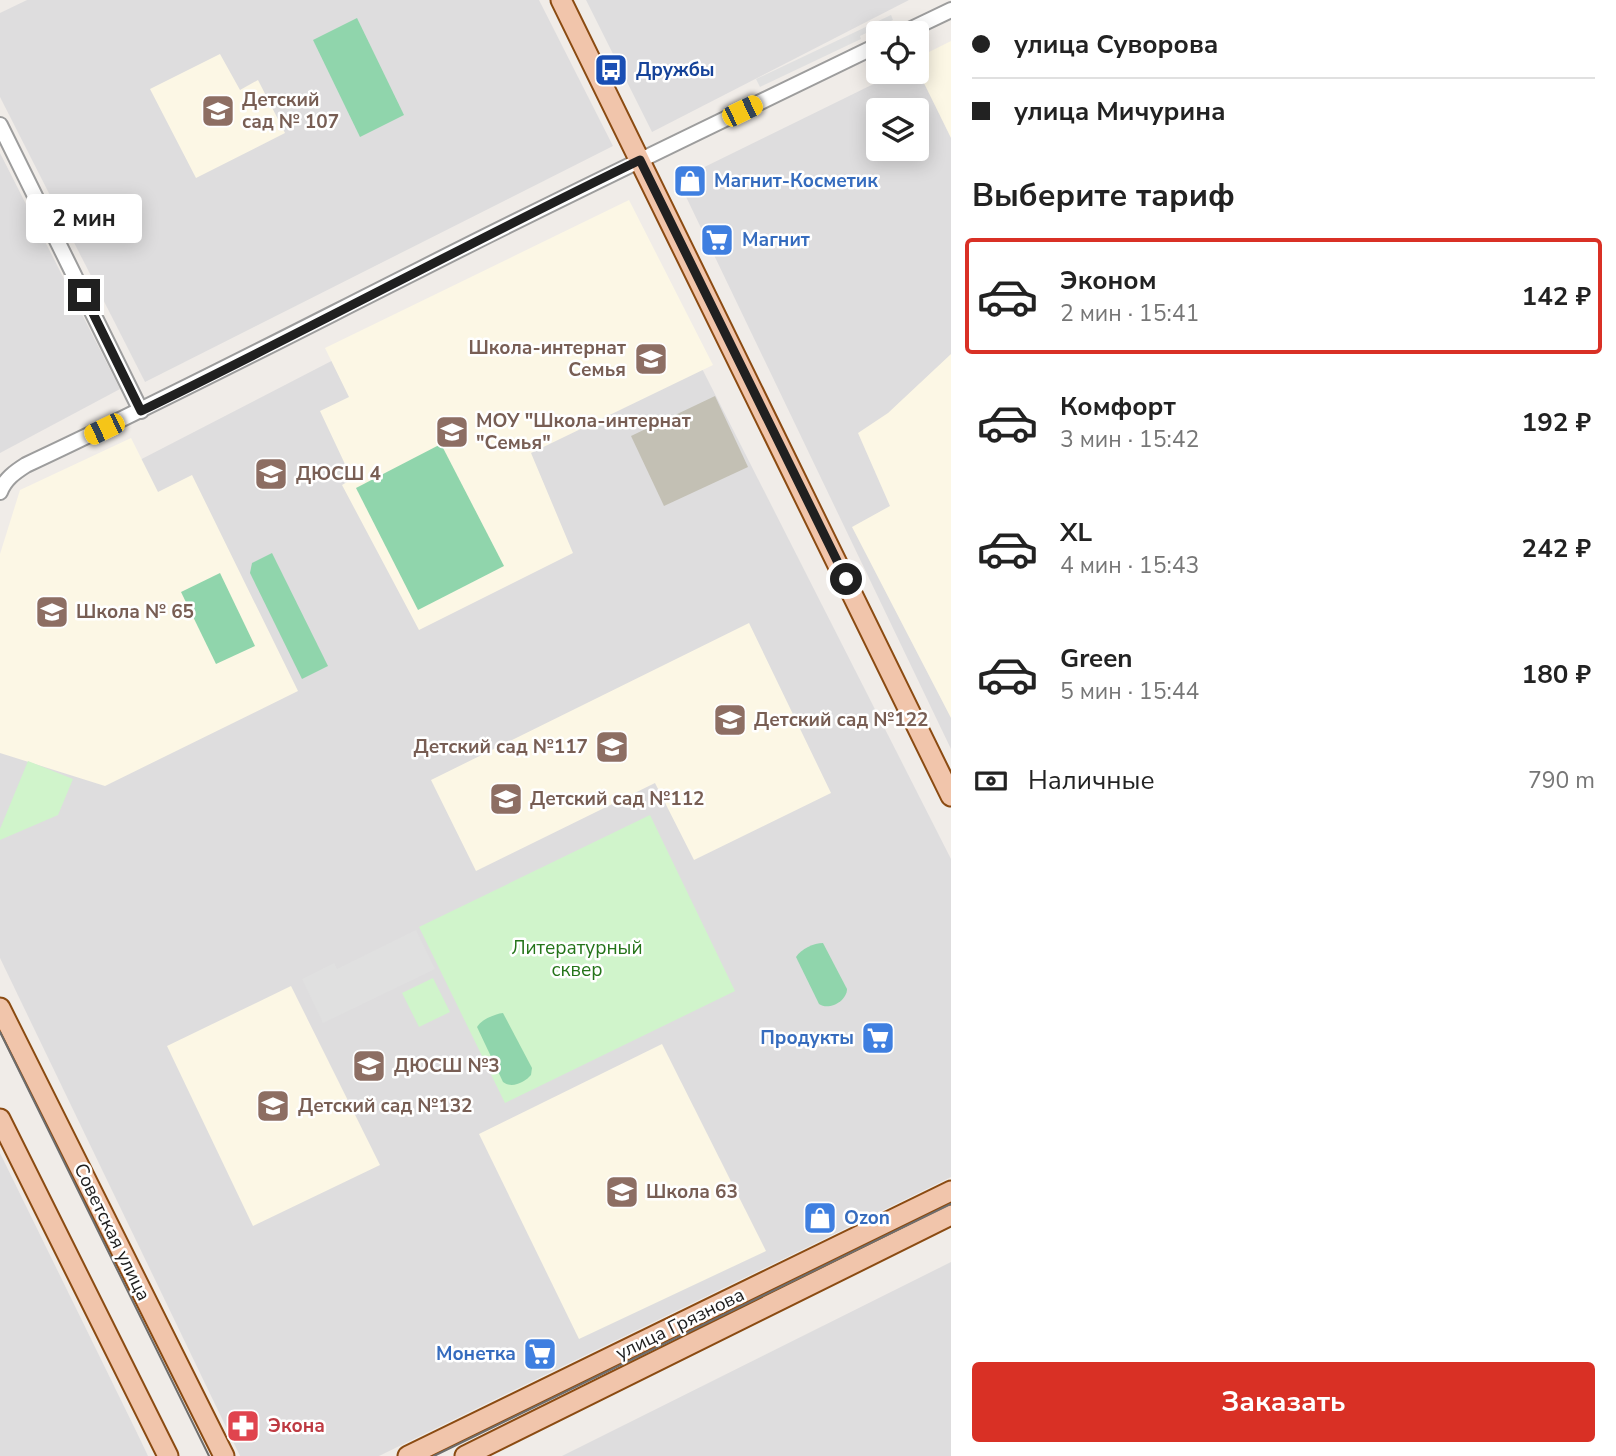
<!DOCTYPE html>
<html lang="ru">
<meta charset="utf-8">
<style>
body{margin:0;font-family:"Nunito Sans",sans-serif;background:#f6f6f6;color:#222;height:100vh;display:flex;flex-direction:column;font-size:26px;white-space:nowrap}
*{box-sizing:border-box;margin:0}
p{font-size:23px;color:#767676}
.icon{flex:none;width:38px;height:38px;fill:none;stroke:currentColor;stroke-width:2;stroke-linecap:round;stroke-linejoin:round}
.map{position:relative;flex:1;overflow:hidden}
.details{display:flex;flex-direction:column;background:#fff;width:665px}
.details>*{flex:none}
.guide{display:grid;align-content:center;height:154px;padding:0 21px;background:#fff}
.tools{position:absolute;left:866px;top:21px;display:grid;gap:14px}
.tools a{display:grid;place-items:center;width:63px;height:63px;border-radius:7px;background:#fff;box-shadow:0 4px 18px #0003;font-size:35px}
.end{position:absolute;width:32px;height:32px;margin:-16px;border:9px solid #202020;background:#fff;box-shadow:0 0 0 4px #fff}
.from{border-radius:50%}
.bubble{position:absolute;height:49px;border-radius:7px;background:#fff;box-shadow:0 4px 18px #0003;font-size:23px;font-weight:700;line-height:49px;text-align:center}
.car{position:absolute;width:21px;height:42px;margin:-21px -10px;border-radius:9px;box-shadow:0 0 5px 2px #0007;background:linear-gradient(#f5c518 24%,#345 0 40%,#f5c518 0 76%,#345 0 86%,#f5c518 0)}
.guide b{display:flex;align-items:center;gap:24px;height:66px;font-size:26px}
.guide b+b{border-top:2px solid #e0e0e0}
.guide i{width:18px;height:18px;background:#222}
ul{padding:0;list-style:none}
li{display:flex;align-items:center;gap:21px;height:116px;margin:0 14px 10px;padding:0 7px;border:4px solid transparent;border-radius:7px}
li div{flex:1}
li b{display:block;font-size:26px}
li em{font-style:normal;font-weight:700}
li.active{border-color:#d93025}
li>.icon{width:63px;height:63px;stroke-width:1.5}
h2{padding:0 21px;font-size:32px;line-height:84px}
.pay{display:flex;align-items:center;gap:18px;height:77px;padding:0 21px;font-size:26px}
.pay p{margin-inline-start:auto}
.primary-button{display:flex;gap:14px;margin-top:auto;padding:14px 21px}
.primary-button a{flex:1;height:80px;border-radius:7px;background:#d93025;color:#fff;font-size:28px;font-weight:700;line-height:80px;text-align:center}
main{display:flex;flex:1;min-height:0}
.map>svg:first-child{display:block}
.residential{fill:#deddde;fill-rule:evenodd}
.education{fill:#fcf7e5}
.construction{fill:#c3c0b4}
.park{fill:#d0f4cb}
.pitch{fill:#90d5ac}
.parking{fill:#e0e0e0}
.lines{fill:none;stroke-linecap:round;stroke-linejoin:round}
.minor-casing{stroke:#9d9d9d;stroke-width:18}
.major-casing{stroke:#8b4b12;stroke-width:23}
.minor{stroke:#fff;stroke-width:14}
.major{stroke:#f1c5ab;stroke-width:19}
.tram{stroke:#6e6e6e;stroke-width:2}
.route{stroke:#202020;stroke-width:9}
.labels{text-anchor:middle;dominant-baseline:central;stroke-width:5;stroke-linejoin:round;paint-order:stroke}
.transit-label{font-size:19px;font-weight:bold;fill:#164399;stroke:#fff;text-anchor:start}
.education-label{font-size:19px;font-weight:bold;fill:#785e54;stroke:#fff;text-anchor:start}
.shop-label{font-size:19px;font-weight:bold;fill:#366cbe;stroke:#fff;text-anchor:start}
.park-label{font-size:19px;fill:#247419;stroke:#fff}
.street-label{font-size:19px;fill:#202020;stroke:#fff}
.health-label{font-size:19px;font-weight:bold;fill:#be3a42;stroke:#fff;text-anchor:start}
</style>
<main>
<div class="map">
<svg width="951" height="1456" viewBox="0 0 951 1456">
<rect width="100%" height="100%" fill="#f0ece8"/>
<g class="residential">
<path d="M27,0H539L613,146L145,382L0,97V13Z"/>
<path d="M586,0H909L652,132Z"/>
<path d="M951,45V749L678,180L898,72H917V62ZM878,110H917V149H878Z"/>
<path d="M0,153L120,389L0,453Z"/>
<path d="M622,211L951,859V1177L379,1456H240L0,958V558L10,527Z"/>
<path d="M0,1153L139,1437L148,1456H0Z"/>
<path d="M951,1262V1456H562Z"/>
</g>
<g class="education">
<path d="M951,41V138L917,69V58Z"/>
<path d="M220,54L240,90L258,80L285,133L196,178L150,89Z"/>
<path d="M629,200L713,365L531,453L573,553L419,630L342,485L352,479L320,411L349,397L325,348Z"/>
<path d="M951,354V718L852,527L890,506L858,433L888,413Z"/>
<path d="M131,438L158,492L192,475L298,691L105,786L0,753V554L20,490Z"/>
<path d="M749,623L831,793L694,860L655,783L476,871L431,780Z"/>
<path d="M291,986L380,1165L253,1226L167,1046Z"/>
<path d="M662,1044L766,1251L579,1339L479,1134Z"/>
</g>
<path class="construction" d="M715,396L748,467L664,506L631,436Z"/>
<g class="park">
<path d="M28,761L73,779L58,815L0,840V829Z"/>
<path d="M650,815L735,991L505,1103L419,927Z"/>
<path d="M433,978L450,1012L419,1027L402,993Z"/>
</g>
<g class="pitch">
<path d="M357,18L404,115L360,137L313,40Z"/>
<path d="M441,444L504,566L418,610L356,488Z"/>
<path d="M272,553L328,666L302,679L250,573L252,563Z"/>
<path d="M220,573L255,646L216,664L181,592Z"/>
<path d="M823,943L847,989C847,1001 829,1011 819,1004L796,957C801,949 814,943 823,943Z"/>
<path d="M503,1013L532,1068L531,1075C525,1082 512,1089 503,1082L477,1027C482,1019 495,1014 503,1013Z"/>
</g>
<g class="parking">
<path d="M891,15L893,20L860,36L861,39L760,87L756,79Z"/>
<path d="M416,930L435,969L323,1023L302,979L334,963L337,969Z"/>
</g>
<g class="lines">
<defs>
<g id="minor">
<path d="M903,33L951,10"/>
<path d="M0,125L141,411"/>
<path d="M0,492C5,479 15,472 26,465C159,403 290,335 421,269C572,192 726,119 878,45"/>
</g>
<g id="major">
<path d="M561,0L951,796"/>
<path d="M0,1008L224,1456"/>
<path d="M0,1119L168,1456"/>
<path d="M408,1456L951,1191"/>
<path d="M465,1456L951,1215"/>
</g>
</defs>
<use href="#minor" class="minor-casing"/>
<use href="#major" class="major-casing"/>
<use href="#minor" class="minor"/>
<use href="#major" class="major"/>
<g class="tram">
<path d="M0,1032L209,1456"/>
<path d="M434,1456L951,1204"/>
</g>
</g>
<g class="lines">
<path class="route" d="M84,295L141,411C308,330 472,241 640,160L846,579"/>
</g>
<defs>
<symbol id="bus-square" viewBox="-11 -11 22 22"><rect x="-9" y="-9" width="18" height="18" rx="4" fill="#1a4fb4" stroke="#fff"/><path d="M-5-6H5V4H4V6H2V4H-2V6H-4V4H-5ZM-3.5-4V0h7V-4ZM-3.5 1.2v1.5H-2V1.2ZM2 1.2v1.5H3.5V1.2Z" fill="#fff"/></symbol>
<symbol id="school-square" viewBox="-11 -11 22 22"><rect x="-9" y="-9" width="18" height="18" rx="4" fill="#8d6e63" stroke="#fff"/><path d="M0-5L7-2L0 1L-7-2ZM-4 1L0 2.5L4 1V4Q0 6-4 4Z" fill="#fff"/></symbol>
<symbol id="shop-square" viewBox="-11 -11 22 22"><rect x="-9" y="-9" width="18" height="18" rx="4" fill="#3f7fe0" stroke="#fff"/><path d="M-5-2.5h2.3a2.7 3.5 0 0 1 5.4 0H5L5.5 6h-11ZM-1.5-2.5h3a1.5 2.3 0 0 0-3 0Z" fill="#fff"/></symbol>
<symbol id="supermarket-square" viewBox="-11 -11 22 22"><rect x="-9" y="-9" width="18" height="18" rx="4" fill="#3f7fe0" stroke="#fff"/><path d="M-6-5.5h2.5l.6 2H6L4.5 2H-2.5L-4.4-4H-6ZM-1.5 3.2a1.3 1.3 0 1 0 .1 0ZM3 3.2a1.3 1.3 0 1 0 .1 0Z" fill="#fff"/></symbol>
<symbol id="university-square" viewBox="-11 -11 22 22"><rect x="-9" y="-9" width="18" height="18" rx="4" fill="#8d6e63" stroke="#fff"/><path d="M0-5L7-2L0 1L-7-2ZM-4 1L0 2.5L4 1V4Q0 6-4 4Z" fill="#fff"/></symbol>
<symbol id="pharmacy-square" viewBox="-11 -11 22 22"><rect x="-9" y="-9" width="18" height="18" rx="4" fill="#e0444e" stroke="#fff"/><path d="M-2-6h4v4h4v4h-4v4h-4v-4h-4v-4h4Z" fill="#fff"/></symbol>
</defs>
<g fill-rule="evenodd">
<use href="#bus-square" x="592" y="51" width="38" height="38"/>
<use href="#school-square" x="199" y="92" width="38" height="38"/>
<use href="#shop-square" x="671" y="162" width="38" height="38"/>
<use href="#supermarket-square" x="698" y="221" width="38" height="38"/>
<use href="#school-square" x="632" y="340" width="38" height="38"/>
<use href="#school-square" x="433" y="413" width="38" height="38"/>
<use href="#university-square" x="252" y="455" width="38" height="38"/>
<use href="#school-square" x="33" y="593" width="38" height="38"/>
<use href="#school-square" x="711" y="701" width="38" height="38"/>
<use href="#school-square" x="593" y="728" width="38" height="38"/>
<use href="#school-square" x="487" y="780" width="38" height="38"/>
<use href="#supermarket-square" x="859" y="1019" width="38" height="38"/>
<use href="#school-square" x="350" y="1047" width="38" height="38"/>
<use href="#school-square" x="254" y="1087" width="38" height="38"/>
<use href="#school-square" x="603" y="1173" width="38" height="38"/>
<use href="#shop-square" x="801" y="1199" width="38" height="38"/>
<use href="#supermarket-square" x="521" y="1335" width="38" height="38"/>
<use href="#pharmacy-square" x="224" y="1407" width="38" height="38"/>
</g>
<g class="labels">
<g class="transit-label">
<text x="636" y="70">Дружбы</text>
</g>
<g class="education-label">
<text x="242" y="100">Детский<tspan x="242" dy="22">сад № 107</tspan></text>
<text x="626" y="348" text-anchor="end">Школа-интернат<tspan x="626" dy="22">Семья</tspan></text>
<text x="476" y="421">МОУ "Школа-интернат<tspan x="476" dy="22">"Семья"</tspan></text>
<text x="296" y="474">ДЮСШ 4</text>
<text x="76" y="612">Школа № 65</text>
<text x="754" y="720">Детский сад №122</text>
<text x="588" y="747" text-anchor="end">Детский сад №117</text>
<text x="530" y="799">Детский сад №112</text>
<text x="394" y="1066">ДЮСШ №3</text>
<text x="298" y="1106">Детский сад №132</text>
<text x="646" y="1192">Школа 63</text>
</g>
<g class="shop-label">
<text x="714" y="181">Магнит-Косметик</text>
<text x="742" y="240">Магнит</text>
<text x="854" y="1038" text-anchor="end">Продукты</text>
<text x="844" y="1218">Ozon</text>
<text x="516" y="1354" text-anchor="end">Монетка</text>
</g>
<g class="park-label">
<text x="577" y="948">Литературный<tspan x="577" dy="22">сквер</tspan></text>
</g>
<g class="street-label">
<text transform="translate(112 1232) rotate(64)">Советская улица</text>
<text transform="translate(680 1324) rotate(-26)">улица Грязнова</text>
</g>
<g class="health-label">
<text x="268" y="1426">Экона</text>
</g>
</g>
</svg>
<div class="tools">
<a><svg class="icon" aria-label="locate" viewBox="0 0 24 24"><circle cx="12" cy="12" r="6"/><path d="M12 2v4M12 18v4M2 12h4M18 12h4"/></svg></a>
<a><svg class="icon" aria-label="layers" viewBox="0 0 24 24"><path d="M12 4l9 5-9 5-9-5zM3 14l9 5 9-5"/></svg></a>
</div>
<i class="end from" style="left:846px;top:579px"></i>
<i class="end" style="left:84px;top:295px"></i>
<div class="bubble" style="left:26px;top:194px;width:116px">2 мин</div>
<i class="car" style="left:742px;top:111px;rotate:64deg"></i>
<i class="car" style="left:104px;top:429px;rotate:244deg"></i>
</div>
<section class="details">
<div class="guide">
<b><i class="from"></i>улица Суворова</b>
<b><i></i>улица Мичурина</b>
</div>
<h2>Выберите тариф</h2>
<ul>
<li class="active"><svg class="icon" aria-label="car" viewBox="0 0 24 24"><path d="M5 17H2v-5l4-1 3-4h7l3 4 3 1v5h-3M9 17h6M6 11h13"/><circle cx="7" cy="17" r="2"/><circle cx="17" cy="17" r="2"/></svg><div><b>Эконом</b><p>2 мин · 15:41</p></div><em>142 ₽</em></li>
<li><svg class="icon" aria-label="car" viewBox="0 0 24 24"><path d="M5 17H2v-5l4-1 3-4h7l3 4 3 1v5h-3M9 17h6M6 11h13"/><circle cx="7" cy="17" r="2"/><circle cx="17" cy="17" r="2"/></svg><div><b>Комфорт</b><p>3 мин · 15:42</p></div><em>192 ₽</em></li>
<li><svg class="icon" aria-label="car" viewBox="0 0 24 24"><path d="M5 17H2v-5l4-1 3-4h7l3 4 3 1v5h-3M9 17h6M6 11h13"/><circle cx="7" cy="17" r="2"/><circle cx="17" cy="17" r="2"/></svg><div><b>XL</b><p>4 мин · 15:43</p></div><em>242 ₽</em></li>
<li><svg class="icon" aria-label="car" viewBox="0 0 24 24"><path d="M5 17H2v-5l4-1 3-4h7l3 4 3 1v5h-3M9 17h6M6 11h13"/><circle cx="7" cy="17" r="2"/><circle cx="17" cy="17" r="2"/></svg><div><b>Green</b><p>5 мин · 15:44</p></div><em>180 ₽</em></li>
</ul>
<div class="pay"><svg class="icon" aria-label="cash" viewBox="0 0 24 24"><path d="M3 7h18v10H3z"/><circle cx="12" cy="12" r="2"/></svg>Наличные<p>790 m</p></div>
<div class="primary-button"><a>Заказать</a></div>
</section>
</main>
